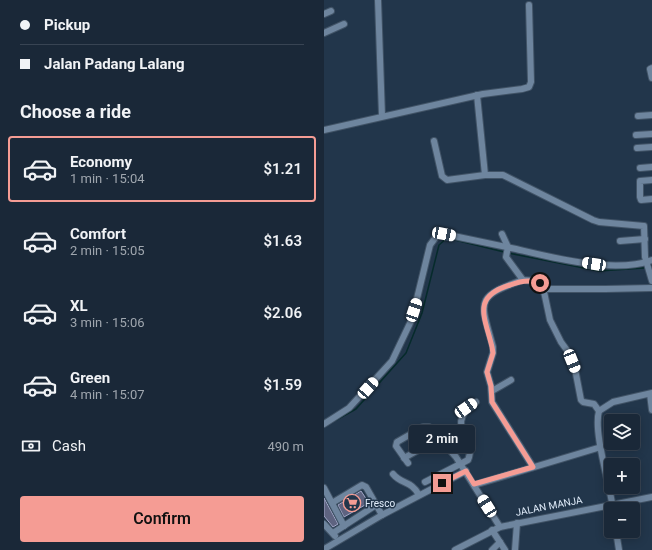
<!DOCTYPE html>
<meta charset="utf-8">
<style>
body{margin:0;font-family:Roboto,sans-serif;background:#233040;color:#f1f3f6;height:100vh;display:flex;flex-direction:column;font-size:15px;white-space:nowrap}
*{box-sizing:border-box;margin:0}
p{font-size:13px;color:#9fa6ae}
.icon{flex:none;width:22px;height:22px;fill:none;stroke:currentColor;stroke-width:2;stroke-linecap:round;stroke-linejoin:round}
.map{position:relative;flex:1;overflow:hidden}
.side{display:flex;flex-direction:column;background:#1a2838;width:324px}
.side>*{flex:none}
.banner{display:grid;align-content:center;height:88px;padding:0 20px;background:#1a2838}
.buttons{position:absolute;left:280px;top:414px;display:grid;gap:8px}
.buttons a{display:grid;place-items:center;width:36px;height:36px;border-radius:4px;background:#1a2838;box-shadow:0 2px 10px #0003,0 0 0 1px #384453;font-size:20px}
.end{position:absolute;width:18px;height:18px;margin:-9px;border:5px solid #f59c94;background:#111;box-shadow:0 0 0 2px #111}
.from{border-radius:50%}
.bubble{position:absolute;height:28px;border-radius:4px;background:#1a2838;box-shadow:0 2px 10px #0003,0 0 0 1px #384453;font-size:13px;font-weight:600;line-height:28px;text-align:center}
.car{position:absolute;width:12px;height:24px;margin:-12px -6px;border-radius:5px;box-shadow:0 0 3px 1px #0007;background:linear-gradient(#fff 24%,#345 0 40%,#fff 0 76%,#345 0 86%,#fff 0)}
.banner b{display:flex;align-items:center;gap:14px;height:38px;font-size:15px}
.banner b+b{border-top:1px solid #384453}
.banner i{width:10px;height:10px;background:#f1f3f6}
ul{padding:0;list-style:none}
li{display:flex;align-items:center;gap:12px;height:66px;margin:0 8px 6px;padding:0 12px;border:2px solid transparent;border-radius:4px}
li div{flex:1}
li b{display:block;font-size:15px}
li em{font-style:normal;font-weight:600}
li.on{border-color:#f59c94}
li>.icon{width:36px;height:36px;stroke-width:1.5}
h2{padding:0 20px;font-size:18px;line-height:48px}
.pay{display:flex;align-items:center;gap:10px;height:44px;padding:0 20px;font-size:15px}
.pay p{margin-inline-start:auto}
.cta{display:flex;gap:8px;margin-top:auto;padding:8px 20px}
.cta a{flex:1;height:46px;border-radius:4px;background:#f59c94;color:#111;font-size:16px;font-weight:600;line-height:46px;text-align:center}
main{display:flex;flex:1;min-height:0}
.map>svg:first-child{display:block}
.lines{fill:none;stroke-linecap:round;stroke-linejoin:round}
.stream{stroke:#062b2b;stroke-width:1.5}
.building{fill:#5e6380;stroke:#a2a7c7}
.minor-casing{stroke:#415366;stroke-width:8}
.minor{stroke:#6e859e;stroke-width:6}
.route{stroke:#f59c94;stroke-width:5}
.labels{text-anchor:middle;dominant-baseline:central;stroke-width:3;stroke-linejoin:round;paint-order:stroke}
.poi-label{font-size:10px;fill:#e1edfb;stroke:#22364b;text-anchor:start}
.street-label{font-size:10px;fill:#e1edfb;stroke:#22364b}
</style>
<main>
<section class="side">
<div class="banner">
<b><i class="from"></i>Pickup</b>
<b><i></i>Jalan Padang Lalang</b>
</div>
<h2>Choose a ride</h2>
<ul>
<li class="on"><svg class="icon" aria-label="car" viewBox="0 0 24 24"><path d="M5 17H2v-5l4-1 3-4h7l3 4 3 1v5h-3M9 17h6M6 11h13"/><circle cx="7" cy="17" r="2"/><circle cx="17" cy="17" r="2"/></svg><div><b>Economy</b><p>1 min · 15:04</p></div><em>$1.21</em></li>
<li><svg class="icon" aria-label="car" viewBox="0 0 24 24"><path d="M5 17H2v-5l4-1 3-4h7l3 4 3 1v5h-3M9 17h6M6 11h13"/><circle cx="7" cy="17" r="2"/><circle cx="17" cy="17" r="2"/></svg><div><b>Comfort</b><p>2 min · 15:05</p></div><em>$1.63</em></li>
<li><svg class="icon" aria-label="car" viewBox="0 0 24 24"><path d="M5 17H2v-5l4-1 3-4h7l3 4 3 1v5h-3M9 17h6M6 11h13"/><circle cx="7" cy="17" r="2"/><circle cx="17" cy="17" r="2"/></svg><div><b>XL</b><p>3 min · 15:06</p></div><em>$2.06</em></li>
<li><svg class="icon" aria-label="car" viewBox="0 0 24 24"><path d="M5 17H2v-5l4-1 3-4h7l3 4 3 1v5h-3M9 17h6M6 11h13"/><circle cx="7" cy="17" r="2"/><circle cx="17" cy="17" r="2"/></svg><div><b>Green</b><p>4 min · 15:07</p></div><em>$1.59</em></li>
</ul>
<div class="pay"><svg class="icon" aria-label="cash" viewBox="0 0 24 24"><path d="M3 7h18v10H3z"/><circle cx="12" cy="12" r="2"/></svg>Cash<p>490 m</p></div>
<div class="cta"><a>Confirm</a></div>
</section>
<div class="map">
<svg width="328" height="550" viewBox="0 0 328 550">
<rect width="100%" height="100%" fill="#22364b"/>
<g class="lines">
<g class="stream">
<path d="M184,253L275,271L320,268"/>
<path d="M327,266H328"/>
<path d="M12,420L32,409L82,353L98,313L115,245L123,238L180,252"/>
</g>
</g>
<g class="building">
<path d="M37,491L43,500L41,505L20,517L14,505Z"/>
<path d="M0,498L14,524L9,527L0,516Z"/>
</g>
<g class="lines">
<defs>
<g id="minor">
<path d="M54,0L58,116"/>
<path d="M0,14L7,11"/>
<path d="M0,33L20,24"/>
<path d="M328,68L326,69L328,78"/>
<path d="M153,95L161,175"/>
<path d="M314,116L328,115"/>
<path d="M0,130L159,94L198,89L205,87L207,82L205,5"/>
<path d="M312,135L328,134"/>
<path d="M110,141L118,176L123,180L161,175H179L269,220L275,222L320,226L321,257L328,281"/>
<path d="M313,148L328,147"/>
<path d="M316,168L328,167"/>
<path d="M328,180L316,181V197L317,200L328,199"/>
<path d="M178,234L184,247L182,257L199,280L212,281L219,287L226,320L237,342L245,353L251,369L257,400L259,402L270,404L275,411"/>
<path d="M296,241L321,239"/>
<path d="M199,280C149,297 157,302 169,347V353L163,372L167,386L168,402L209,467"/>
<path d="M219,289H281L328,288"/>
<path d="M168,391L187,380"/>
<path d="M326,394L328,410"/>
<path d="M0,424L25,408L68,361L88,319L106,245L112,237L120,234C144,239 168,244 192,249C230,258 291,274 328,260"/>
<path d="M80,458L116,438"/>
<path d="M84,463L72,446L73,442L99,427H105L132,457L176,527"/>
<path d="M69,474C78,485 87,480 95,495"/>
<path d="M101,482L144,460C154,438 118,426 152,402"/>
<path d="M150,485L277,447"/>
<path d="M0,488L20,526"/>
<path d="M8,503L38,485L42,487L58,515"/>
<path d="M289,509C286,485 269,432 275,411L289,402L328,393"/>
<path d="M0,524L11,536"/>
<path d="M168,530L181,550"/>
<path d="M292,531L295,550"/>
<path d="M9,533L52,505"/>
<path d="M2,548L58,515L142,471"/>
<path d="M131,550L176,527L328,497"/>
<path d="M168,550L176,542"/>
<path d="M191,550L193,523"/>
</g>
</defs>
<use href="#minor" class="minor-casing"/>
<use href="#minor" class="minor"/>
</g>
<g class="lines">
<path class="route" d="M118,483L142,471L150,484L209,467L168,402L167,386L163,372L169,353L168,347C161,317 147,297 186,285C196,281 206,279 216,283"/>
</g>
<defs>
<symbol id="supermarket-ring" viewBox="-11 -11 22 22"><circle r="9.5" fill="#22364b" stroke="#f59c94" stroke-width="1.5"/><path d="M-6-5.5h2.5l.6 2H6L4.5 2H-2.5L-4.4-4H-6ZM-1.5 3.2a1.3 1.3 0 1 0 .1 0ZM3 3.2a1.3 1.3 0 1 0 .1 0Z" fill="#f59c94"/></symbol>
</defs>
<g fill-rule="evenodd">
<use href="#supermarket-ring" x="18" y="493" width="20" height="20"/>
</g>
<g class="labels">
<g class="poi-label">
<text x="41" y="503">Fresco</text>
</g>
<g class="street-label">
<text transform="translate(225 506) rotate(-11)">JALAN MANJA</text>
</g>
</g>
</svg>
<div class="buttons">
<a><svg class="icon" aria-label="layers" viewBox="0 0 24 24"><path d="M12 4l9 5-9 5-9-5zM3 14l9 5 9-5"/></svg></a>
<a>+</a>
<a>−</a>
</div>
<i class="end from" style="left:216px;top:283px"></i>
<i class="end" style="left:118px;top:483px"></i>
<div class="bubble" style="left:85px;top:425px;width:66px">2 min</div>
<i class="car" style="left:120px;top:234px;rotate:101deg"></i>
<i class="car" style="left:270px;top:264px;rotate:279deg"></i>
<i class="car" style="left:90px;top:310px;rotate:18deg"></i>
<i class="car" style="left:248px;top:361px;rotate:158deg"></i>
<i class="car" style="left:44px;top:388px;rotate:42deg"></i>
<i class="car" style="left:142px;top:408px;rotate:56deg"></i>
<i class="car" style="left:163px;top:506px;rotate:328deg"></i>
</div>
</main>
